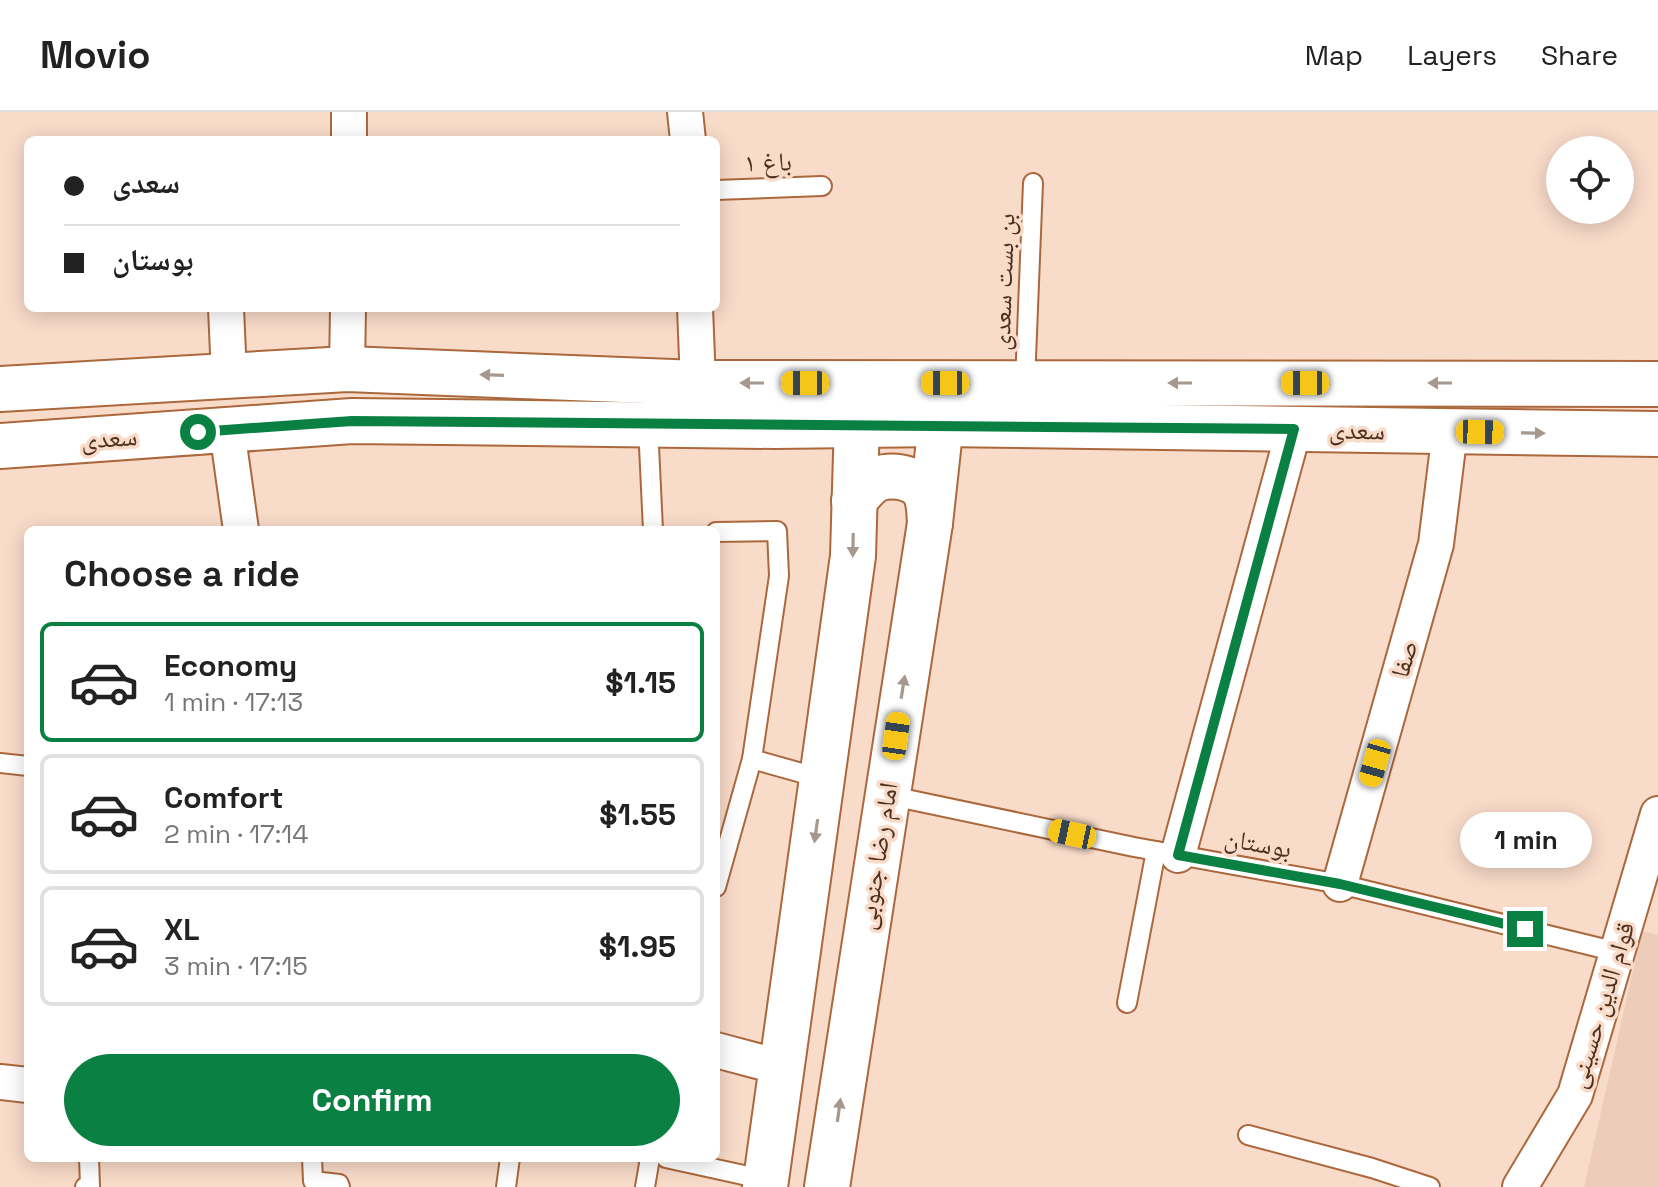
<!DOCTYPE html>
<meta charset="utf-8">
<style>
body{margin:0;font-family:"Space Grotesk","Noto Naskh Arabic",sans-serif;background:#f2f2f2;color:#222;height:100vh;display:flex;flex-direction:column;font-size:30px;white-space:nowrap}
*{box-sizing:border-box;margin:0}
p{font-size:26px;color:#767676}
.icon{flex:none;width:44px;height:44px;fill:none;stroke:currentColor;stroke-width:2;stroke-linecap:round;stroke-linejoin:round}
.map{position:relative;flex:1;overflow:hidden}
.sheet{position:absolute;left:24px;top:414px;width:696px;height:636px;display:flex;flex-direction:column;background:#fff;border-radius:12px;box-shadow:0 4px 20px #0003}
.sheet>*{flex:none}
.guide{position:absolute;left:24px;top:24px;width:696px;height:176px;border-radius:12px;box-shadow:0 4px 20px #0003;display:grid;align-content:center;height:176px;padding:0 40px;background:#fff}
.fabs{position:absolute;left:1546px;top:24px;display:grid;gap:16px}
.fabs a{display:grid;place-items:center;width:88px;height:88px;border-radius:50%;background:#fff;box-shadow:0 4px 20px #0003;font-size:40px}
.end{position:absolute;width:36px;height:36px;margin:-18px;border:10px solid #0b8043;background:#fff;box-shadow:0 0 0 4px #fff}
.from{border-radius:50%}
.bubble{position:absolute;height:56px;border-radius:28px;background:#fff;box-shadow:0 4px 20px #0003;font-size:26px;font-weight:800;line-height:56px;text-align:center}
.car{position:absolute;width:24px;height:48px;margin:-24px -12px;border-radius:10px;box-shadow:0 0 6px 2px #0007;background:linear-gradient(#f5c518 24%,#345 0 40%,#f5c518 0 76%,#345 0 86%,#f5c518 0)}
.guide b{display:flex;align-items:center;gap:28px;height:76px;font-size:30px}
.guide b+b{border-top:2px solid #e0e0e0}
.guide i{width:20px;height:20px;background:#222}
ul{padding:0;list-style:none}
li{display:flex;align-items:center;gap:24px;height:120px;margin:0 16px 12px;padding:0 24px;border:4px solid #e0e0e0;border-radius:12px}
li div{flex:1}
li b{display:block;font-size:30px}
li em{font-style:normal;font-weight:800}
li.on{border-color:#0b8043}
li>.icon{width:72px;height:72px;stroke-width:1.5}
h2{padding:0 40px;font-size:36px;line-height:96px}
.button{display:flex;gap:16px;margin-top:auto;padding:16px 40px}
.button a{flex:1;height:92px;border-radius:48px;background:#0b8043;color:#fff;font-size:32px;font-weight:800;line-height:92px;text-align:center}
header{display:flex;align-items:center;gap:48px;box-sizing:border-box;height:112px;padding:0 40px;background:#fff;border-bottom:2px solid #e0e0e0}
header strong{font-size:38px}
nav{display:flex;gap:44px;margin-inline-start:auto;font-size:28px}
.map>svg:first-child{display:block}
.built{fill:#eeccba}
.lines{fill:none;stroke-linecap:round;stroke-linejoin:round}
.service-casing{stroke:#ab683c;stroke-width:22}
.minor-casing{stroke:#ab683c;stroke-width:38}
.tertiary-casing{stroke:#ab683c;stroke-width:48}
.primary-casing{stroke:#ab683c;stroke-width:48}
.service{stroke:#fff;stroke-width:18}
.minor{stroke:#fff;stroke-width:34}
.tertiary{stroke:#fff;stroke-width:44}
.primary{stroke:#fff;stroke-width:44}
.oneway{fill:#a6988e}
.route{stroke:#0b8043;stroke-width:10}
.labels{text-anchor:middle;dominant-baseline:central;stroke-width:7;stroke-linejoin:round;paint-order:stroke}
.street-label{font-size:26px;fill:#4e301e;stroke:#f9dbc9}
</style>
<header>
<strong>Movio</strong>
<nav><a>Map</a><a>Layers</a><a>Share</a></nav>
</header>
<div class="map">
<svg width="1658" height="1075" viewBox="0 0 1658 1075">
<rect width="100%" height="100%" fill="#f9dbc9"/>
<path class="built" d="M1642,819L1658,823V1075H1584Z"/>
<g class="lines">
<defs>
<g id="service">
<path d="M716,78L822,74"/>
<path d="M1025,271L1033,71"/>
<path d="M648,313L653,418"/>
<path d="M716,420L777,419L779,464L752,647L716,775"/>
<path d="M752,647L823,667"/>
<path d="M0,651L28,654"/>
<path d="M887,683L1134,735L1340,772L1617,840"/>
<path d="M1127,891L1156,739"/>
<path d="M1248,1023L1372,1056L1430,1075"/>
<path d="M312,1046L313,1069L339,1072L340,1075"/>
<path d="M666,1046L766,1068"/>
<path d="M85,1075L90,1074L89,1046"/>
<path d="M506,1075L510,1046"/>
<path d="M645,1075L650,1046"/>
</g>
<g id="minor">
<path d="M349,0V28"/>
<path d="M685,0L688,28"/>
<path d="M226,196L229,264"/>
<path d="M695,196L698,271"/>
<path d="M347,257L348,196"/>
<path d="M227,318L241,418"/>
<path d="M1178,743L1294,317"/>
<path d="M1340,772L1436,432L1450,319"/>
<path d="M716,938L780,955"/>
<path d="M0,970L28,973"/>
<path d="M1520,1075L1575,983L1658,702"/>
</g>
<g id="tertiary">
<path d="M854,389C859,383 865,375 872,370C886,360 915,364 924,379C930,389 929,400 930,411"/>
<path d="M765,1075L853,444L858,274"/>
<path d="M827,1075L930,411L945,274"/>
</g>
<g id="primary">
<path d="M0,277L347,257L698,271L1658,272"/>
<path d="M0,334L352,309L774,314L941,312L1658,322"/>
</g>
</defs>
<use href="#service" class="service-casing"/>
<use href="#minor" class="minor-casing"/>
<use href="#tertiary" class="tertiary-casing"/>
<use href="#primary" class="primary-casing"/>
<use href="#service" class="service"/>
<use href="#minor" class="minor"/>
<use href="#tertiary" class="tertiary"/>
<use href="#primary" class="primary"/>
</g>
<defs><path id="oneway-solid" d="M-6-.8H1V-3.2L6.5 0L1 3.2V.8H-6Z" transform="scale(2)"/></defs>
<g class="oneway">
<use href="#oneway-solid" transform="translate(492 263) rotate(-178)"/>
<use href="#oneway-solid" transform="translate(752 271) rotate(-180)"/>
<use href="#oneway-solid" transform="translate(1180 271) rotate(-180)"/>
<use href="#oneway-solid" transform="translate(1440 271) rotate(-180)"/>
<use href="#oneway-solid" transform="translate(1533 321) rotate(1)"/>
<use href="#oneway-solid" transform="translate(853 433) rotate(91)"/>
<use href="#oneway-solid" transform="translate(903 575) rotate(-81)"/>
<use href="#oneway-solid" transform="translate(816 719) rotate(98)"/>
<use href="#oneway-solid" transform="translate(839 998) rotate(-82)"/>
</g>
<g class="lines">
<path class="route" d="M198,320L352,309L1294,317L1178,743L1340,772L1525,817"/>
</g>
<g class="labels">
<g class="street-label">
<text transform="translate(768 50) rotate(-2)">باغ ۱</text>
<text transform="translate(1003 170) rotate(-88)">بن بست سعدی</text>
<text transform="translate(1357 318) rotate(1)">سعدی</text>
<text transform="translate(109 326) rotate(-4)">سعدی</text>
<text transform="translate(1404 547) rotate(-74)">صفا</text>
<text transform="translate(1258 731) rotate(10)">بوستان</text>
<text transform="translate(877 744) rotate(-81)">امام رضا جنوبی</text>
<text transform="translate(1601 893) rotate(-73)">قوام الدین حسینی</text>
</g>
</g>
</svg>
<div class="fabs">
<a><svg class="icon" aria-label="locate" viewBox="0 0 24 24"><circle cx="12" cy="12" r="6"/><path d="M12 2v4M12 18v4M2 12h4M18 12h4"/></svg></a>
</div>
<i class="end from" style="left:198px;top:320px"></i>
<i class="end" style="left:1525px;top:817px"></i>
<div class="bubble" style="left:1460px;top:700px;width:132px">1 min</div>
<i class="car" style="left:805px;top:271px;rotate:270deg"></i>
<i class="car" style="left:945px;top:271px;rotate:270deg"></i>
<i class="car" style="left:1305px;top:271px;rotate:270deg"></i>
<i class="car" style="left:1480px;top:320px;rotate:91deg"></i>
<i class="car" style="left:896px;top:624px;rotate:8deg"></i>
<i class="car" style="left:1375px;top:651px;rotate:196deg"></i>
<i class="car" style="left:1072px;top:722px;rotate:282deg"></i>
<div class="guide">
<b><i class="from"></i>سعدی</b>
<b><i></i>بوستان</b>
</div>
<section class="sheet">
<h2>Choose a ride</h2>
<ul>
<li class="on"><svg class="icon" aria-label="car" viewBox="0 0 24 24"><path d="M5 17H2v-5l4-1 3-4h7l3 4 3 1v5h-3M9 17h6M6 11h13"/><circle cx="7" cy="17" r="2"/><circle cx="17" cy="17" r="2"/></svg><div><b>Economy</b><p>1 min · 17:13</p></div><em>$1.15</em></li>
<li><svg class="icon" aria-label="car" viewBox="0 0 24 24"><path d="M5 17H2v-5l4-1 3-4h7l3 4 3 1v5h-3M9 17h6M6 11h13"/><circle cx="7" cy="17" r="2"/><circle cx="17" cy="17" r="2"/></svg><div><b>Comfort</b><p>2 min · 17:14</p></div><em>$1.55</em></li>
<li><svg class="icon" aria-label="car" viewBox="0 0 24 24"><path d="M5 17H2v-5l4-1 3-4h7l3 4 3 1v5h-3M9 17h6M6 11h13"/><circle cx="7" cy="17" r="2"/><circle cx="17" cy="17" r="2"/></svg><div><b>XL</b><p>3 min · 17:15</p></div><em>$1.95</em></li>
</ul>
<div class="button"><a>Confirm</a></div>
</section>
</div>
